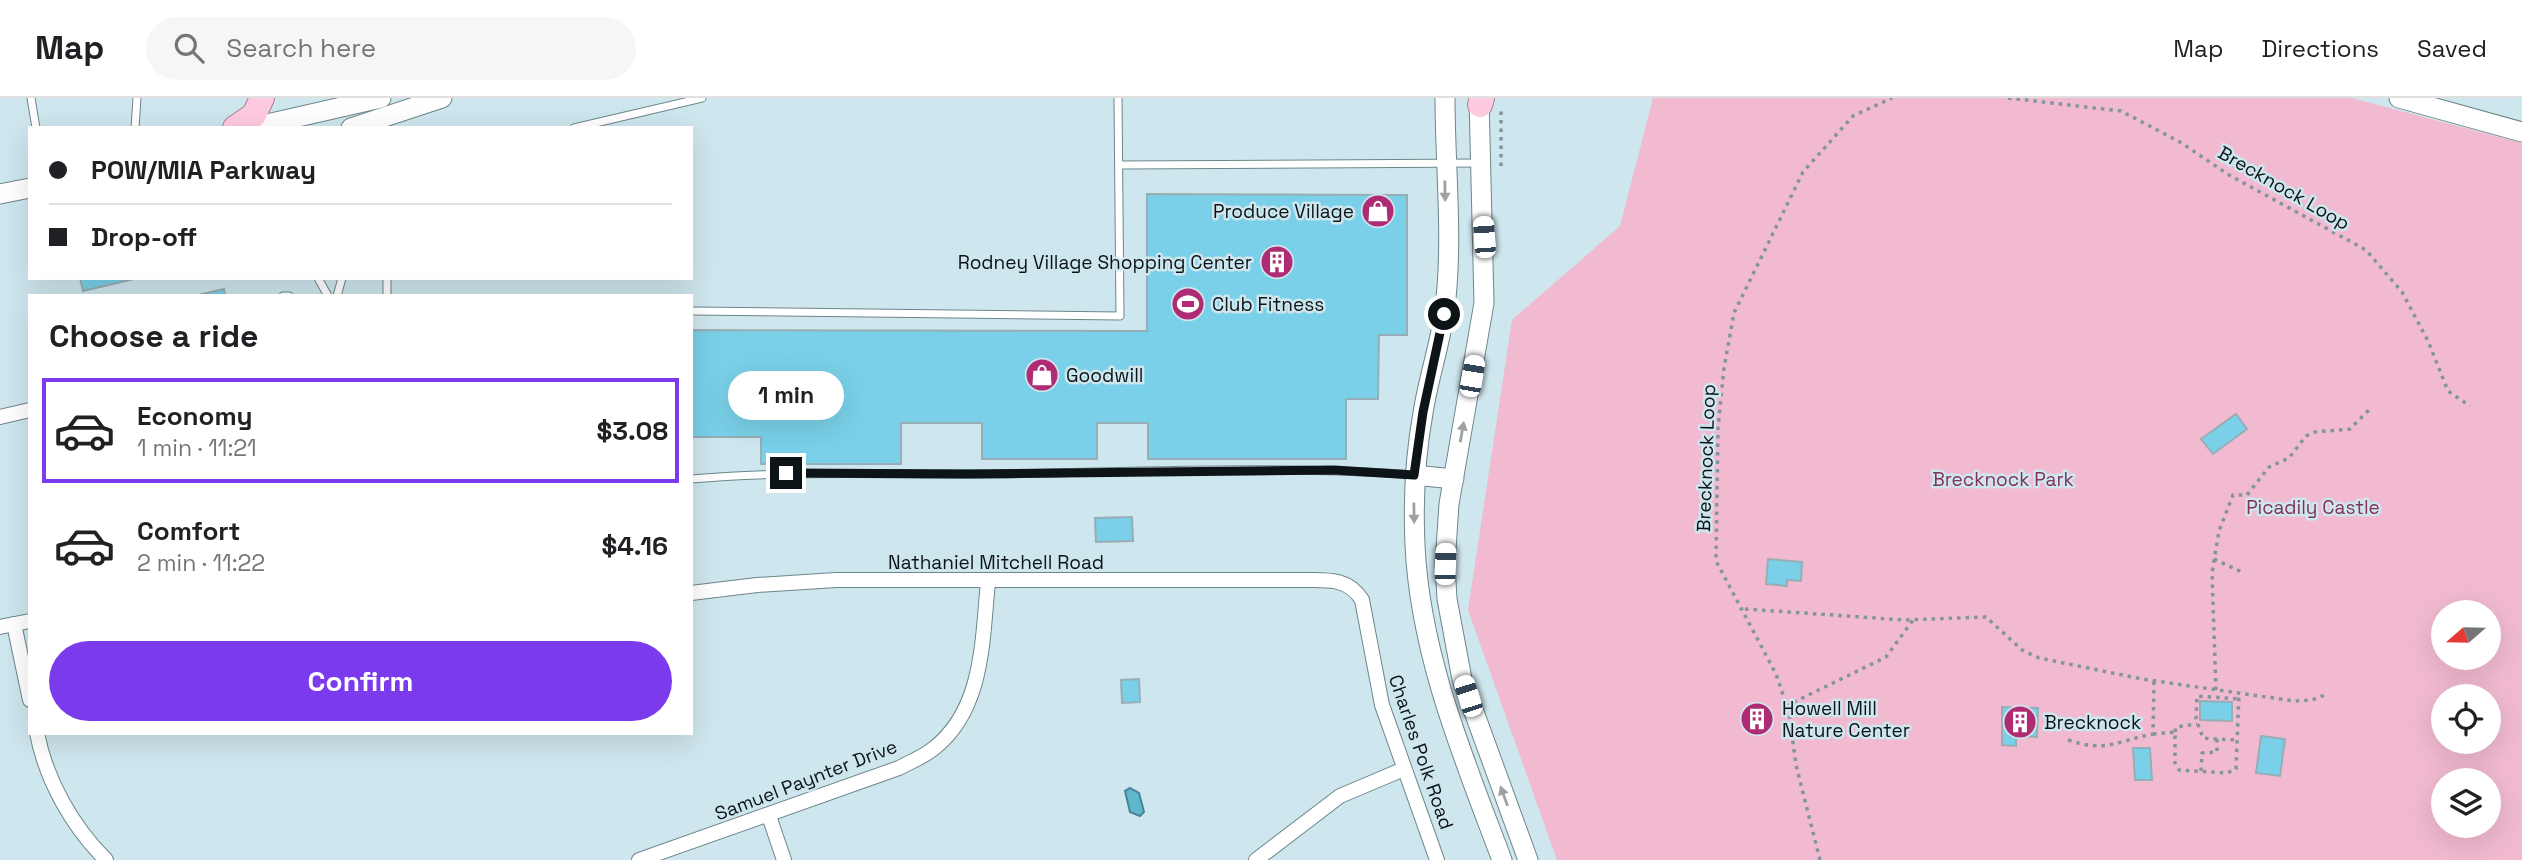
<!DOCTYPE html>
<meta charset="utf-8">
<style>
body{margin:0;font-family:"Space Grotesk",sans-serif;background:#f6f6f6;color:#202124;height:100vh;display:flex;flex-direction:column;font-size:26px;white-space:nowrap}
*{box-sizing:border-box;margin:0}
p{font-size:23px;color:#757577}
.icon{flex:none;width:38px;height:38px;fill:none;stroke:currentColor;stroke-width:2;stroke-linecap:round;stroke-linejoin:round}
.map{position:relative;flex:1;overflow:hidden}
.details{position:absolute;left:28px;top:196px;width:665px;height:441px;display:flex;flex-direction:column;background:#fff;border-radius:0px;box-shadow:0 7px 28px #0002}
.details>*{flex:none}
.guide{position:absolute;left:28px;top:28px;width:665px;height:154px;border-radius:0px;box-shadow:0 7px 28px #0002;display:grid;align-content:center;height:154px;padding:0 21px;background:#fff}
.needle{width:46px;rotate:250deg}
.fabs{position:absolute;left:2431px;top:502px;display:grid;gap:14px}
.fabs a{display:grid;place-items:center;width:70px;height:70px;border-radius:50%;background:#fff;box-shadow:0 7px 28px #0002;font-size:35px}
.end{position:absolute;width:32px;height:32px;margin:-16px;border:9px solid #0c1417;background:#fff;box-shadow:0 0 0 4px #fff}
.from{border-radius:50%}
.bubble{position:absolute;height:49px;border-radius:24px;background:#fff;box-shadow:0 7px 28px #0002;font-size:23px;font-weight:700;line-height:49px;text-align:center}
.car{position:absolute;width:21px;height:42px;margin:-21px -10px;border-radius:9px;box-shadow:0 0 5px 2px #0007;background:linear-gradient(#fff 24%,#345 0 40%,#fff 0 76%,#345 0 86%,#fff 0)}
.guide b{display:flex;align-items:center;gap:24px;height:66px;font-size:26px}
.guide b+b{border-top:2px solid #e0e0e0}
.guide i{width:18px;height:18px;background:#202124}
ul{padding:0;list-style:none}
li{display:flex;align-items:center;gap:21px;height:105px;margin:0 14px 10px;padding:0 7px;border:4px solid transparent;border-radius:0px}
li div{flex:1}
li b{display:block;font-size:26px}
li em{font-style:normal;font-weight:700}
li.selected{border-color:#7c3aed}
li>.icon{width:63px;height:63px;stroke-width:1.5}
h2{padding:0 21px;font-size:32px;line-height:84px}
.primary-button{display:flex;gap:14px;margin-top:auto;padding:14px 21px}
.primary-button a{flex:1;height:80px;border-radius:42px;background:#7c3aed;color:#fff;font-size:28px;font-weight:700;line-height:80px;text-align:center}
header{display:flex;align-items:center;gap:42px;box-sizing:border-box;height:98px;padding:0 35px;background:#fff;border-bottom:2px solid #e0e0e0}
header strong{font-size:33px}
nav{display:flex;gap:38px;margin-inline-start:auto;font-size:24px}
.search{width:490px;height:63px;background:#f6f6f6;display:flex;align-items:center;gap:18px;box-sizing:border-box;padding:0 24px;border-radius:38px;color:#757577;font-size:26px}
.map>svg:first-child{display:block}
.green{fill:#f1bad1;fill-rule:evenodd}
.water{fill:#5fb6cd;stroke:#468596;stroke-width:2}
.building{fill:#79d0e8;stroke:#97aeb5;stroke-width:2}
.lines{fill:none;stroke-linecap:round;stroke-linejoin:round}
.service-casing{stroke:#6e858b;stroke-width:9}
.minor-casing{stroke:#6e858b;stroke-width:16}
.secondary-casing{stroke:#6e858b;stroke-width:21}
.trunk-casing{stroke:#a98294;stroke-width:26}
.path{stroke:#83959b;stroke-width:3.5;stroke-dasharray:3.5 5;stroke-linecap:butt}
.service{stroke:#fff;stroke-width:7}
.minor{stroke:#fff;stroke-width:14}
.secondary{stroke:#fff;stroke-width:19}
.trunk{stroke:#fecae0;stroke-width:24}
.oneway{fill:#9ea1a2}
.route{stroke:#0c1417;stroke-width:9}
.labels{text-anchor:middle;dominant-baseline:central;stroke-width:5;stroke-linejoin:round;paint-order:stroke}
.street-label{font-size:19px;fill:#0c1417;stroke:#cee6ee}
.poi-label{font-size:19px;fill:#0c1417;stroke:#cee6ee;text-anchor:start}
.park-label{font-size:19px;fill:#82325a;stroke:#cee6ee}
</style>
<header>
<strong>Map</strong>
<div class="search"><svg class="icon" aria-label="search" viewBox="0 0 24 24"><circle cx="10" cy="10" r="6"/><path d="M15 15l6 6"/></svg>Search here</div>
<nav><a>Map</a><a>Directions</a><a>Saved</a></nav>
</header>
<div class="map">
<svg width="2522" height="762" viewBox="0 0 2522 762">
<rect width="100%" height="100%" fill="#cee6ee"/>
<path class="green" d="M1653,0H2352L2522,45V762H1557L1468,512L1512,222L1620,128ZM2443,514H2488V560H2443ZM2443,598H2488V644H2443ZM2443,682H2488V728H2443Z"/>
<path class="water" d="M1130,690L1139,695L1144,714L1140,718L1130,714L1125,693Z"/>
<g class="building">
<path d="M1147,96L1407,97V237H1379L1378,301H1346V361H1148V325H1097V361H982V325H901V366H761V339H691V232L1147,233Z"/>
<path d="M80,180H138L83,193Z"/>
<path d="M224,191L225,198H194Z"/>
<path d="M2236,316L2247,331L2213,356L2201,341Z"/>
<path d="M1132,419L1133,443L1096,444L1095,420Z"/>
<path d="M1768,461L1802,464L1801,483L1787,482V488L1766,486Z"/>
<path d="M1139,581L1140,604L1122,605L1121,582Z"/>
<path d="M2200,603L2232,604V623L2200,622Z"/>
<path d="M1759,605L1770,629L1754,637L1744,613Z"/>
<path d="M2002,609L2038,610L2037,639L2016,638V648L2002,647Z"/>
<path d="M2261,638L2285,641L2280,678L2256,675Z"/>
<path d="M2133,650H2150L2152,682H2135Z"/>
</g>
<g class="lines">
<defs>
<g id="service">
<path d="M31,0L36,30"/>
<path d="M135,30L137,0"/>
<path d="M574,30L702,0"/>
<path d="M1119,67L1479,65"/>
<path d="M318,180L328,198"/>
<path d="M283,198H289"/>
<path d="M337,198L342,180"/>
<path d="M387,198V180"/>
<path d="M691,213L1120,218L1118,0"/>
<path d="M691,381C794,372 896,377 999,376C1137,374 1276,367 1413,377"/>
</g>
<g id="minor">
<path d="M0,319L30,312"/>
<path d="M691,495L757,487L836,482H1301C1326,482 1348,479 1362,502L1382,607L1437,762"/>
<path d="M14,526L30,602"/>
<path d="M0,529L30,523"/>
<path d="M37,635C46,682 72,728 106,762"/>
<path d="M769,718L784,762"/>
<path d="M639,762L899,670C910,664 923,659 933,651C984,612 982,542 988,484"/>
<path d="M1256,762L1340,698L1404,671"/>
</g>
<g id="secondary">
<path d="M1445,0C1445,71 1454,146 1444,217C1439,250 1428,282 1423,315C1415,359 1413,403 1415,447C1420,557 1464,661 1502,762"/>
<path d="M1479,0L1484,205L1449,406L1445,466L1447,501L1462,581L1528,762"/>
<path d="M2399,0L2522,34"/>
<path d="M250,30L381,0"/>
<path d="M351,30L442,0"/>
<path d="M0,96L30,90"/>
<path d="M1414,377L1454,381"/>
</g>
<g id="trunk">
<path d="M1480,7L1482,0"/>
<path d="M235,30L254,17L262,0"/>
</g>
</defs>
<use href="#service" class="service-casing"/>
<use href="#minor" class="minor-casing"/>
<use href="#secondary" class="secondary-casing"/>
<use href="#trunk" class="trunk-casing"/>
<g class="path">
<path d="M2008,0L2121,13L2180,44L2229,77L2366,152L2402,194L2428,243L2448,293L2470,308"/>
<path d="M1501,68V13"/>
<path d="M2214,461L2244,475"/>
<path d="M1745,511L1904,522L1986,519L2022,552L2039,560L2142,581L2294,603L2312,602L2325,597"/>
<path d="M2216,592L2212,475L2219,433L2233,397H2247L2269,369L2289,360L2306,338L2315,334L2350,331L2369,312"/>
<path d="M1786,608L1886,559L1913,522"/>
<path d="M2175,634L2176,629L2197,626"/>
<path d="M2153,636L2175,634V665L2179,672L2227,675L2236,671L2239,595"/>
<path d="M2217,641L2203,640L2196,621L2197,598L2239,601"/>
<path d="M2068,642C2107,655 2116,643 2153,636L2154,583"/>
<path d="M2201,673L2202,655L2217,654V641L2237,642"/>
<path d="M1820,762L1796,667L1789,614L1776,576L1716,463L1718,330L1724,270L1734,215L1803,74L1853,18L1892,0"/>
</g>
<use href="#service" class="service"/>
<use href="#minor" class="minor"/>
<use href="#secondary" class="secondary"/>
<use href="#trunk" class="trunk"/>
</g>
<defs><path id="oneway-solid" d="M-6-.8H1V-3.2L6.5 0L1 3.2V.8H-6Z" transform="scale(1.75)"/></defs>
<g class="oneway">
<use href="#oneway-solid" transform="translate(1445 93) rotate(89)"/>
<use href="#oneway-solid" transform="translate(1462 334) rotate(-80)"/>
<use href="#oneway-solid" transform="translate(1414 415) rotate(89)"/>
<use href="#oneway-solid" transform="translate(1504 698) rotate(-110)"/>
</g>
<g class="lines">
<path class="route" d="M786,375L968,376L1334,372L1414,377L1423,314L1444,216"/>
</g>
<defs>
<symbol id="shop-disc" viewBox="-11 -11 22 22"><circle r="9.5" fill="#af2b73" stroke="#cee6ee"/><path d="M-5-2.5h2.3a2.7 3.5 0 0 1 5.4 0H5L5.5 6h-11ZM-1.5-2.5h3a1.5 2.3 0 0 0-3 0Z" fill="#fff"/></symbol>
<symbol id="building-disc" viewBox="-11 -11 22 22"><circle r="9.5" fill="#af2b73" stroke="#cee6ee"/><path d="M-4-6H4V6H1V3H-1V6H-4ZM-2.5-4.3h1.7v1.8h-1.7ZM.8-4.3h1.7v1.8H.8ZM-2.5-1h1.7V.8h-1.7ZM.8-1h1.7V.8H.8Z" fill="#fff"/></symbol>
<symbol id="stadium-disc" viewBox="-11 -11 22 22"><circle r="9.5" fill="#af2b73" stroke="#cee6ee"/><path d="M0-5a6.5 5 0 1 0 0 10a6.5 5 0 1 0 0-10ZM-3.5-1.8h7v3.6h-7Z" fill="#fff"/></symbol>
</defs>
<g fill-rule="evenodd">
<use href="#shop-disc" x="1359" y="94" width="38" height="38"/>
<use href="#building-disc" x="1258" y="145" width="38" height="38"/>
<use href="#stadium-disc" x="1169" y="187" width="38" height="38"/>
<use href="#shop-disc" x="1023" y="258" width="38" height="38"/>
<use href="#building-disc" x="1738" y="602" width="38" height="38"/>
<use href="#building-disc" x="2001" y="605" width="38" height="38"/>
</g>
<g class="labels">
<g class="street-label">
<text transform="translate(2284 90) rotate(30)">Brecknock Loop</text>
<text transform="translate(1706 360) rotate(-88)">Brecknock Loop</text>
<text x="996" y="464">Nathaniel Mitchell Road</text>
<text transform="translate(1421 654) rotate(71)">Charles Polk Road</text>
<text transform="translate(806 682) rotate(-21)">Samuel Paynter Drive</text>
</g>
<g class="poi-label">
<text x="1354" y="113" text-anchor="end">Produce Village</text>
<text x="1252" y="164" text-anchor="end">Rodney Village Shopping Center</text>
<text x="1212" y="206">Club Fitness</text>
<text x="1066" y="277">Goodwill</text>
<text x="1782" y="610">Howell Mill<tspan x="1782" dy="22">Nature Center</tspan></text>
<text x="2044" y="624">Brecknock</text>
</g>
<g class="park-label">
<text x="2003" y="381">Brecknock Park</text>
<text x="2313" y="409">Picadily Castle</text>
</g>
</g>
</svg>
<div class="fabs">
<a><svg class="needle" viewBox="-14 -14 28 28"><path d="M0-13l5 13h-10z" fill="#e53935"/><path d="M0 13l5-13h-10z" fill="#757577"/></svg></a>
<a><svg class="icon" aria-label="locate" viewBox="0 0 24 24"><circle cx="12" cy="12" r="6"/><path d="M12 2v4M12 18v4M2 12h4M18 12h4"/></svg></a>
<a><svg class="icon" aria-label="layers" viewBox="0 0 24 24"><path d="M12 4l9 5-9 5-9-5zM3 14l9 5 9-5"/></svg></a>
</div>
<i class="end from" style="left:1444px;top:216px"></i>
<i class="end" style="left:786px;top:375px"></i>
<div class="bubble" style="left:728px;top:273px;width:116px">1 min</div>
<i class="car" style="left:1484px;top:139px;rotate:356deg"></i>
<i class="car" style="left:1472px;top:278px;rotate:10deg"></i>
<i class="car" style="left:1445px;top:466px;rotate:2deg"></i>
<i class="car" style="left:1468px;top:598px;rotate:342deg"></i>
<div class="guide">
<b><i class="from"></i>POW/MIA Parkway</b>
<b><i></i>Drop-off</b>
</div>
<section class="details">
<h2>Choose a ride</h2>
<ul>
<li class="selected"><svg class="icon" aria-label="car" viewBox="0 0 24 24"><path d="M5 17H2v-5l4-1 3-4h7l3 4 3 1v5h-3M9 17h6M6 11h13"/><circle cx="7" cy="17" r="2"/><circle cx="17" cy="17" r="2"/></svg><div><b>Economy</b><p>1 min · 11:21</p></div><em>$3.08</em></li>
<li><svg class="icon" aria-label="car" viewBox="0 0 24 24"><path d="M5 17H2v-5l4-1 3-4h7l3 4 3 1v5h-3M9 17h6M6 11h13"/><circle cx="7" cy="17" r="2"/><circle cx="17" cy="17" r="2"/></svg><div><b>Comfort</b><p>2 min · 11:22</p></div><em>$4.16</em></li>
</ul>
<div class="primary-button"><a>Confirm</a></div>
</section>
</div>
